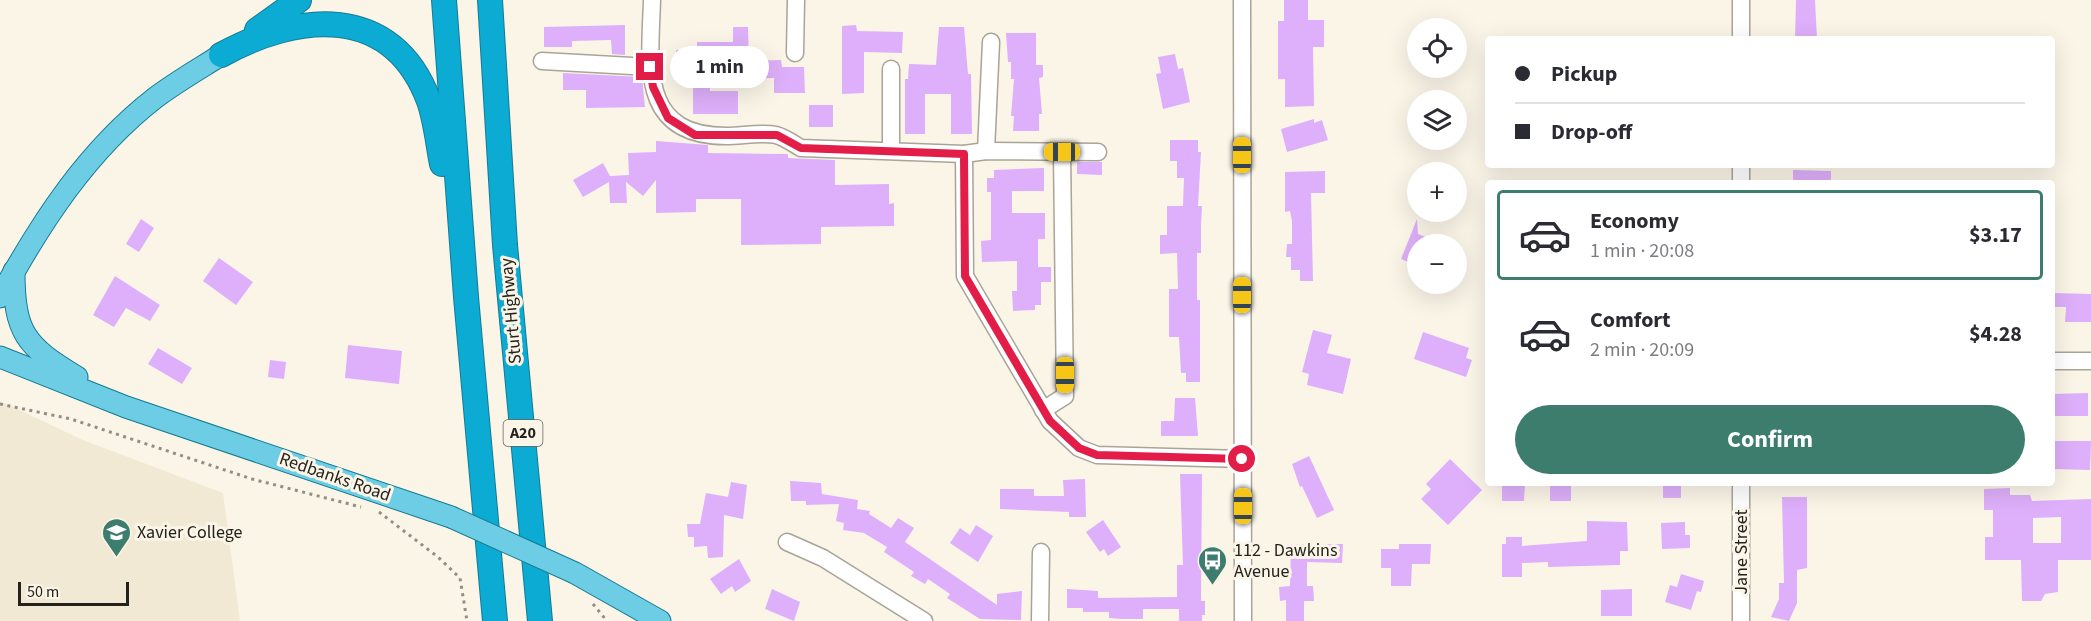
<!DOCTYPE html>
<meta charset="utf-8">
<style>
body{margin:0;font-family:"Source Sans 3",sans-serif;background:#f7f7f7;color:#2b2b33;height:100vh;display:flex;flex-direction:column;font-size:22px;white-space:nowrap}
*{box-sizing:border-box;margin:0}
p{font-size:20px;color:#7c7c81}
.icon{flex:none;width:33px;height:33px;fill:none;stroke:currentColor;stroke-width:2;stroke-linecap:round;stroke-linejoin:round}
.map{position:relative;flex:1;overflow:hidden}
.details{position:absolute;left:1485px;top:180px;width:570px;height:306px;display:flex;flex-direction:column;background:#fff;border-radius:6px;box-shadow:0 6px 24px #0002}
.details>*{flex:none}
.hud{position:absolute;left:1485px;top:36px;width:570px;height:132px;border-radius:6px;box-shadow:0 6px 24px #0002;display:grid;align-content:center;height:132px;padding:0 30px;background:#fff}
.controls{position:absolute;left:1407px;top:18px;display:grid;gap:12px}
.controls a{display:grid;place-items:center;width:60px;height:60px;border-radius:50%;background:#fff;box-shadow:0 6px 24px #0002;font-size:30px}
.scale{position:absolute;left:18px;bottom:15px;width:111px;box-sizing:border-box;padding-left:6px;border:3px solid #24221d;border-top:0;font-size:16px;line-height:21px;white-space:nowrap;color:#24221d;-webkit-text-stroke:4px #fbf5e8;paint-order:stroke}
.end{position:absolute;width:27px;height:27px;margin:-14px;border:8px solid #e11d48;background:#fff;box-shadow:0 0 0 3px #fff}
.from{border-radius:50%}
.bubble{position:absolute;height:42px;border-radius:21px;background:#fff;box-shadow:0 6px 24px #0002;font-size:20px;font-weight:700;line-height:42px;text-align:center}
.car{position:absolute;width:18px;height:36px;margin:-18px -9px;border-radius:8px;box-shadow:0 0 4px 2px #0007;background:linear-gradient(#f5c518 24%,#345 0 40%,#f5c518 0 76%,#345 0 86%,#f5c518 0)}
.hud b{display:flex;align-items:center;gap:21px;height:57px;font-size:22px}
.hud b+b{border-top:2px solid #e1e1e2}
.hud i{width:15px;height:15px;background:#2b2b33}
ul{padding:10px 0 0;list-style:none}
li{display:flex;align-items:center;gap:18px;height:90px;margin:0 12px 9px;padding:0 18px;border:3px solid transparent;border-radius:6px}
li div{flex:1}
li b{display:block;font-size:22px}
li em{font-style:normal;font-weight:700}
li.selected{border-color:#3d7d6d}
li>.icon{width:54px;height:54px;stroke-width:1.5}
.cta{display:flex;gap:12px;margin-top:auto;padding:12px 30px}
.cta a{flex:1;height:69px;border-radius:36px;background:#3d7d6d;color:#fff;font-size:24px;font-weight:700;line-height:69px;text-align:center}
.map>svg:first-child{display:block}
.built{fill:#f2e9d5}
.building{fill:#deaffa;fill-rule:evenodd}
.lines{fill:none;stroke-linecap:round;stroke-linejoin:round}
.minor-casing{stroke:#a9a498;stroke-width:19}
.major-casing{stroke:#147b93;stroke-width:23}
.highway-casing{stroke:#147b93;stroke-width:26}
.path{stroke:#928e85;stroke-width:3;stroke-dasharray:3 4.5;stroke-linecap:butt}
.minor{stroke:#fff;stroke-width:16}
.major{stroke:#6dcde5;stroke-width:21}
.highway{stroke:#0babd3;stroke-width:24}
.major-bridge-casing{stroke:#147b93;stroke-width:23;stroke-linecap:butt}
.major-bridge{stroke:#6dcde5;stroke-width:21}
.route{stroke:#e11d48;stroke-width:8}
.labels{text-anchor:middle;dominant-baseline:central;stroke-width:6;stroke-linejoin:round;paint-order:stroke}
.shield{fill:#fbf5e8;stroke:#64615a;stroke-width:1.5}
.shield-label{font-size:16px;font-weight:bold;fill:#24221d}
.street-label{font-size:18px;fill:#24221d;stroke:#fbf5e8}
.poi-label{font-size:18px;fill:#24221d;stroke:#fbf5e8;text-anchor:start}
</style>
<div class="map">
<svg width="2091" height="621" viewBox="0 0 2091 621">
<rect width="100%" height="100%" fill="#fbf5e8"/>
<path class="built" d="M0,401L83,440L223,493L240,621H0Z"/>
<g class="building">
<path d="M1284,0H1308V20H1324V47H1313L1314,106L1285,107V79H1278V21H1284Z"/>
<path d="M1796,0H1815L1817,39H1795Z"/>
<path d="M625,25V55L612,54L611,40L572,41V47H544V27Z"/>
<path d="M856,25L857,31L903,32L902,53L864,52V93L842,94V26Z"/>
<path d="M733,27H748L749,61L781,60L782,67H804L805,93H774V78L737,79V60H698V73H676V50H697V42H733Z"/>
<path d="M939,27H964L968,74H971L972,134H951V94H925V134H905V79H908L909,64L936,65Z"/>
<path d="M1006,33H1036V65H1043V77L1039,78L1042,114H1039V131H1013L1014,116H1011L1014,79H1011V62H1008Z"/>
<path d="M1175,54L1178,69L1183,68L1190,102L1163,109L1156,74L1161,73L1158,57Z"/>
<path d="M563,73L642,77L645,107L586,108V90H563Z"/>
<path d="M693,83L710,84V91H738V114H693Z"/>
<rect x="809" y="105" width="24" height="22"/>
<path d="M1314,119V123L1322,120L1328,140L1287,152L1281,129Z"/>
<path d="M1170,140H1198V152H1201L1198,206H1202L1201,226V253H1197V300H1200V382H1186V373H1181L1179,337H1169V289H1178L1177,253L1160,254V235H1167V206H1183L1184,178H1177V161H1170Z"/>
<path d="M656,141L708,145V153L788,154V158L835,160V185L889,184V204L894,203V226L821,227V244L741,245V199H696V212L656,213V180L643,196L626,182L627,203H610L609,182L583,197L573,180L603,163L610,176L629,175L628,153L656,152Z"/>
<path d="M1077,162H1102V175L1077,174Z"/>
<path d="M1044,168V191H1012V213H1045V239H1038V267H1051V282H1041V305H1035V310L1013,311L1012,291H1017V261L982,262L981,241L991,240V192H987V178H994V170Z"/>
<path d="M1793,170L1831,171V183H1793Z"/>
<path d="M1325,171V193H1311L1313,281H1300V270H1291V257H1286L1287,244H1292V221L1290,211L1285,212V172Z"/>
<path d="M141,219L154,228L139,252L126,244Z"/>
<path d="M1417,219L1418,234L1443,244H1418V266L1401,259Z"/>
<path d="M219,258L253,282L236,305L203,281Z"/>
<path d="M115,276L160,305L150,321L126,308L114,327L93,315Z"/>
<path d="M2052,293L2091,294V322H2065L2066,307H2052Z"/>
<path d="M1313,330L1332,335L1327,353L1351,359L1343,394L1307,385L1309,374L1302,372Z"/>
<path d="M1423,332L1469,348L1466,358L1472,360L1466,377L1414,359Z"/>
<path d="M348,345L402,351L399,384L345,378Z"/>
<path d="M158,348L192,368L182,384L148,364Z"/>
<path d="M270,360L286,362L284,379L268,377Z"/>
<path d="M2088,393V416H2052V394Z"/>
<path d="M1175,398H1195L1198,436H1161V421H1174Z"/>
<path d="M2052,441H2091L2090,470L2052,469Z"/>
<path d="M1309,456L1334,510L1317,518L1302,486L1300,487L1292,464Z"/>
<path d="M1450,459L1482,490L1448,525L1421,499L1431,489L1426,484Z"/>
<path d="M1180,474H1202L1201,601H1205V615H1202V621H1179V609H1143V619H1122L1109,618V612H1083V608H1067V589L1098,591V598L1177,597V565H1183Z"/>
<path d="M1085,479L1086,517H1069V512L1000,509V489H1034V496H1064L1063,480Z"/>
<path d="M790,481L821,483L822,494L858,500L857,509L870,511L869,514L891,528L898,518L914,528L905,542L997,605V594L1022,591L1021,620L980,619L947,598L950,594L928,579L925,584L911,576L914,572L884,552L887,547L864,533L843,530L844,523L836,521L839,504L806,505V501H791Z"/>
<path d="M731,482L747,485L743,519L724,515L723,557L708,558L707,546L694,547V537H688L687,524H700L706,493L728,497Z"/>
<path d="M1502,483H1525L1524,501H1502Z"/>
<rect x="1550" y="483" width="21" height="18"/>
<path d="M1663,483L1681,484V498H1663Z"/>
<path d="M2010,488V495H2030L2032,501L2091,499V560H2058V592L2045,594L2041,601H2022L2021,560H1985V537H1993V510H1984V489ZM2061,517V543H2033V518Z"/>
<path d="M1782,497H1807V568L1797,570V603L1789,621L1771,617L1779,599V583H1784Z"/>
<path d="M1103,520L1121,547L1108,556L1104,549L1100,552L1086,532Z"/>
<path d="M1587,521L1627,522L1628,551H1620V565L1548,567V562L1522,563V577H1502V544H1506V537H1522V546L1587,541Z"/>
<path d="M1685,522V535H1690V548L1662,549L1661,523Z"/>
<path d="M976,525L993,536L978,562L950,543L960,528L970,535Z"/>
<path d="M1291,544H1343L1342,563L1307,562V586H1313L1314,601H1304V621H1286V600L1280,601L1279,587L1290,586Z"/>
<path d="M1399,544H1431L1430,564H1412L1411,586H1391V568H1381V549H1399Z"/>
<path d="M739,559L751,581L735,592L732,586L721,594L710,579Z"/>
<path d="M1681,574L1704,581L1701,592L1697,591L1691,610L1665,602L1670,585L1677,587Z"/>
<path d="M772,589L800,602L794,621L765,609Z"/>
<path d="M1632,589V616H1601V590Z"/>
</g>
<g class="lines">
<defs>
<g id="minor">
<path d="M652,0C650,64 638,136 726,136C742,136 761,132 776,135C784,137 794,144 801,148L964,154L986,151L1098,152"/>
<path d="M1242,0L1243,621"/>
<path d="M1741,0V39"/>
<path d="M795,53L796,0"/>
<path d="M542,61L650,67"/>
<path d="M891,149V69"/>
<path d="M986,151L991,42"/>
<path d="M964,154L965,276L1050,421L1079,448L1097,455L1243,459"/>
<path d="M1741,165V183"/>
<path d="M2052,361H2091"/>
<path d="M1043,410L1065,396L1062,152"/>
<path d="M1741,483V621"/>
<path d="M787,542L823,558L924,621"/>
<path d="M1040,621L1041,552"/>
</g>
<g id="major">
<path d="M14,271C14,334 26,346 77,377"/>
<path d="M0,297C41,222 87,151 155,98C176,82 199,69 221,55"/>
<path d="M0,357L126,407L451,517"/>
<path d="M575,573L660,621"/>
</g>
<g id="highway">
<path d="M444,0L466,297L495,621"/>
<path d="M490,0L505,245L540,621"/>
<path d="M257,30L299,0"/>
<path d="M221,55C297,13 392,2 429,101C436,121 438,144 442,164"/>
</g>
</defs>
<use href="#minor" class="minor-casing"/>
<use href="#major" class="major-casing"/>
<use href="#highway" class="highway-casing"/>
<g class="path">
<path d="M0,404L71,419L252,479L361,507"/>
<path d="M379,512L438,557L460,578L467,621"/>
<path d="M593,604L607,621"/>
</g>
<use href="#minor" class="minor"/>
<use href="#major" class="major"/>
<use href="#highway" class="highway"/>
<defs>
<path id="major-bridge" d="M451,517L575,573"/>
</defs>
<use href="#major-bridge" class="major-bridge-casing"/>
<use href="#major-bridge" class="major-bridge"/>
</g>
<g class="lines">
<path class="route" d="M650,67L653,87L668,118L695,135H777L801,148L964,154L965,276L1050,421L1079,448L1097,455L1242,459"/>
</g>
<defs>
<symbol id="school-pin" viewBox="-11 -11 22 30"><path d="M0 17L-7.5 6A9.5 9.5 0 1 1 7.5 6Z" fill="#3d7d6d" stroke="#fbf5e8"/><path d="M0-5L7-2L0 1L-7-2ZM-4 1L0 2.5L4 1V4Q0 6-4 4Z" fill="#fff"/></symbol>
<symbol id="bus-pin" viewBox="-11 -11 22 30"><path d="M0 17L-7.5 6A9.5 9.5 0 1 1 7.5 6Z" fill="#3d7d6d" stroke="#fbf5e8"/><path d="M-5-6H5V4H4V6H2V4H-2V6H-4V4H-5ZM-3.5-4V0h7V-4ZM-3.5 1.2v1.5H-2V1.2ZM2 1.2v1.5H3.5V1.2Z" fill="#fff"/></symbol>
</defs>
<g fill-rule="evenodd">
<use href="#school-pin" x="100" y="516" width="33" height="45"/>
<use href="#bus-pin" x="1196" y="544" width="33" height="45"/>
</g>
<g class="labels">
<rect class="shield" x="503.5" y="420" width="39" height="26" rx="4.5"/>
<g class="shield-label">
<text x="523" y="433">A20</text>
</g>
<g class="street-label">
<text transform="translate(511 311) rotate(-95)">Sturt Highway</text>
<text transform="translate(335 477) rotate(19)">Redbanks Road</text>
<text transform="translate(1741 552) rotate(-90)">Jane Street</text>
</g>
<g class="poi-label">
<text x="137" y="532">Xavier College</text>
<text x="1234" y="550">112 - Dawkins<tspan x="1234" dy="21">Avenue</tspan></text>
</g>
</g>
</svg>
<div class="controls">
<a><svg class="icon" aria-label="locate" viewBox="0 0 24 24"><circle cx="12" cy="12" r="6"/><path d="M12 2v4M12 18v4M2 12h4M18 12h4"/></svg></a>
<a><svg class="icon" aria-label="layers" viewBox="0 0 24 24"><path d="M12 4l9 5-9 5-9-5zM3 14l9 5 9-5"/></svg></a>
<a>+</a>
<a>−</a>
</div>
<div class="scale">50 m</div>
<i class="end from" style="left:1242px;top:459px"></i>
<i class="end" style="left:650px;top:67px"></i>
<div class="bubble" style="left:670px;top:46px;width:99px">1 min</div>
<i class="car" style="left:1062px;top:152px;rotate:270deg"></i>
<i class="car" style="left:1242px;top:155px;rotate:0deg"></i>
<i class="car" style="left:1242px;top:295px;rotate:0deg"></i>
<i class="car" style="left:1065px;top:375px;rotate:180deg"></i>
<i class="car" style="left:1243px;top:506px;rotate:0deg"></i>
<div class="hud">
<b><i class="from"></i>Pickup</b>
<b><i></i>Drop-off</b>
</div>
<section class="details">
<ul>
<li class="selected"><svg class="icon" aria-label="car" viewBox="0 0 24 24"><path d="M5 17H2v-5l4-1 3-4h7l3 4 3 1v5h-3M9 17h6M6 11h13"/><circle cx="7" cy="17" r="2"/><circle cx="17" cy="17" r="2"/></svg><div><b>Economy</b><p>1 min · 20:08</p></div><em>$3.17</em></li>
<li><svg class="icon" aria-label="car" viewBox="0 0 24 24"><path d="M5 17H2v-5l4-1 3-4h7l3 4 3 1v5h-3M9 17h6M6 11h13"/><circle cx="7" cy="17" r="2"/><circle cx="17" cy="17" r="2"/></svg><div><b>Comfort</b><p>2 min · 20:09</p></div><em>$4.28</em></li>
</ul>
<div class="cta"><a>Confirm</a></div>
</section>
</div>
